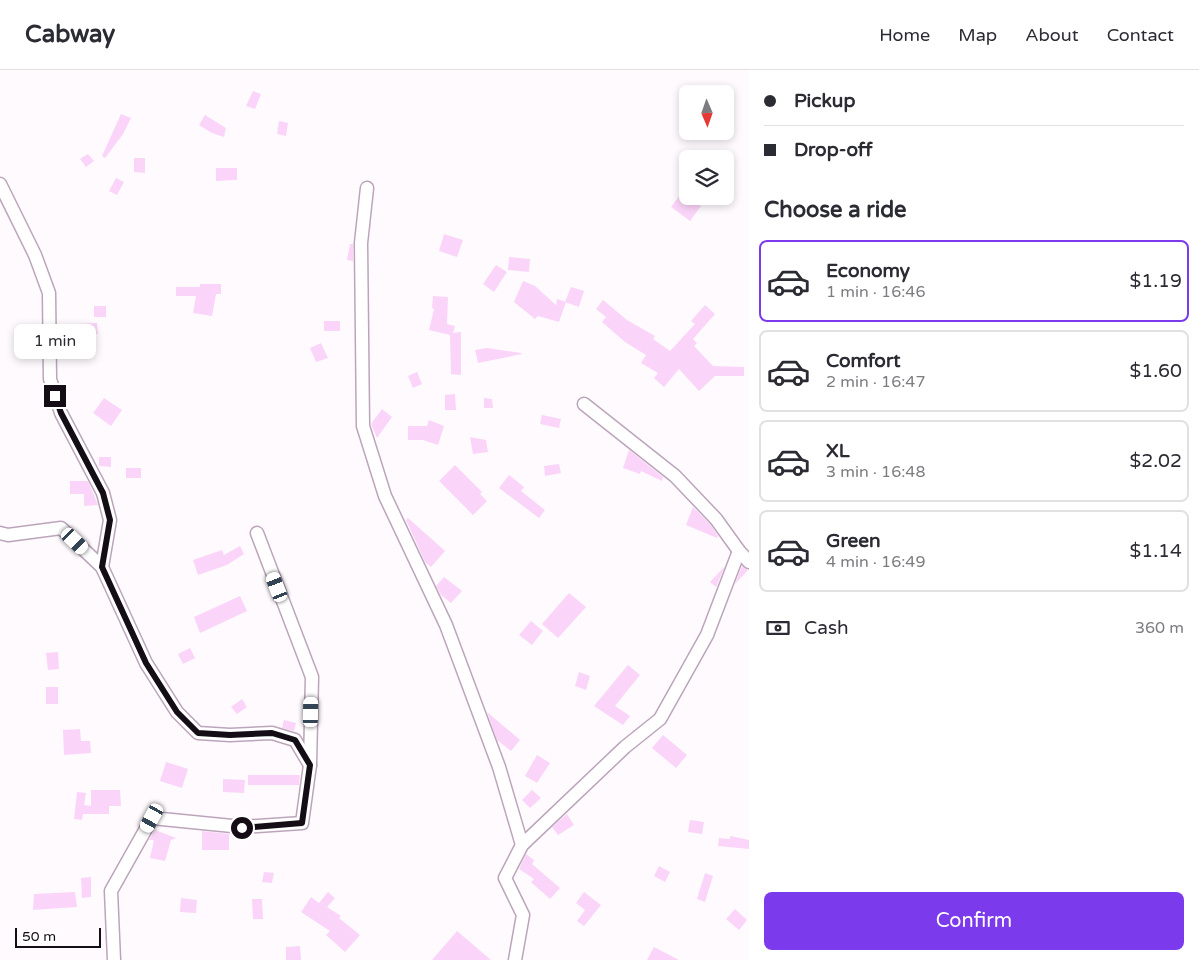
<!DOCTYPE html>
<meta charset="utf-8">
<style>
body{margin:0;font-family:"Varela Round",sans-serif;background:#f7f7f7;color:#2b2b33;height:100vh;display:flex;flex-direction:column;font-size:19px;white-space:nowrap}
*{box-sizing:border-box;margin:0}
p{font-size:16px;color:#7c7c81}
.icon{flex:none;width:28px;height:28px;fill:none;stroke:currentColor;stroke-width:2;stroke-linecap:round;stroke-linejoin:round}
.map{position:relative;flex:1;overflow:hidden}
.panel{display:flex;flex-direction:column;background:#fff;width:450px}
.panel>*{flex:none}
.hud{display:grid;align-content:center;height:110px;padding:0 15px;background:#fff}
.needle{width:32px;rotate:178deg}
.controls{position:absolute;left:679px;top:15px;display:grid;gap:10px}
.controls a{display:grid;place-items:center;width:55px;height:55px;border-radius:8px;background:#fff;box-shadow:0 2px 8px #0003;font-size:25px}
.scale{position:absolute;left:15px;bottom:12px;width:86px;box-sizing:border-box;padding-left:5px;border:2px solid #150d15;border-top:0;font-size:14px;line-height:18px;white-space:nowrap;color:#150d15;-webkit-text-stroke:4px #fff;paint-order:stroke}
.end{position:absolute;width:22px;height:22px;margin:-11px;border:6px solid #150d15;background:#fff;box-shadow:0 0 0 2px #fff}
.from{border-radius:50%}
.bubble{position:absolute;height:35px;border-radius:8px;background:#fff;box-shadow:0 2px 8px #0003;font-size:16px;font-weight:600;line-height:35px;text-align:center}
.car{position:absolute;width:15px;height:30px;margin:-15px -8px;border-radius:6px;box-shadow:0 0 4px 1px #0007;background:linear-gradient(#fff 24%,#345 0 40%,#fff 0 76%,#345 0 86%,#fff 0)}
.hud b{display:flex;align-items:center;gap:18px;height:48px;font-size:19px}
.hud b+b{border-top:1px solid #e1e1e2}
.hud i{width:12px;height:12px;background:#2b2b33}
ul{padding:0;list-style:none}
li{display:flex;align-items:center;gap:15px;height:82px;margin:0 10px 8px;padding:0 5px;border:2px solid #e1e1e2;border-radius:8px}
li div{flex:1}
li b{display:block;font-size:19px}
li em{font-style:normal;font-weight:600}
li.active{border-color:#7c3aed}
li>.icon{width:45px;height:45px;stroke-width:1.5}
h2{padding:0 15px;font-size:22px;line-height:60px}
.pay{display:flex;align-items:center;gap:12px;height:55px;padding:0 15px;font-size:19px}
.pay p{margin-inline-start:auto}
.button{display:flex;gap:10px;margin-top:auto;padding:10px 15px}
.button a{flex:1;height:58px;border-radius:8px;background:#7c3aed;color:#fff;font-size:20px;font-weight:600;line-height:58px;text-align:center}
header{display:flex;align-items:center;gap:30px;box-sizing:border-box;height:70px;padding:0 25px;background:#fff;border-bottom:1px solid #e1e1e2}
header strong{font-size:24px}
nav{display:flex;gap:28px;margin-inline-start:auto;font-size:18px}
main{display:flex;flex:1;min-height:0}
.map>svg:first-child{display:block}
.building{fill:#fbd5f9}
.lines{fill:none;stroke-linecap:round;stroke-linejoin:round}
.minor-casing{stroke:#bca5bb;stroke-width:15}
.minor{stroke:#fff;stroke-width:12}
.route{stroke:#150d15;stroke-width:6}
</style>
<header>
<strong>Cabway</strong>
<nav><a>Home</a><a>Map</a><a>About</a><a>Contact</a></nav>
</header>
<main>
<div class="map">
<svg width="749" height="890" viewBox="0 0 749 890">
<rect width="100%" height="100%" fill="#fffafe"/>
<g class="building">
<path d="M253,21L261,24L255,39L246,36Z"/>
<path d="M121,44L131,48L123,64L105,88L102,86Z"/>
<path d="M205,45L226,58L224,67L212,63L199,55Z"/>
<path d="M279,51L288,53L286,66L277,64Z"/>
<path d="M88,84L94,91L86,97L80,89Z"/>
<path d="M134,88H145V103L134,102Z"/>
<path d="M216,98H237V110L216,111Z"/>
<path d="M116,108L124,112L117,125L109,121Z"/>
<path d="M682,122L701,136L690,151L671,137Z"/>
<path d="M444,164L463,170L457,187L439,181Z"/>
<path d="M350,174H353V191L347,190Z"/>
<path d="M509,187L530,189L529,202L508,200Z"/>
<path d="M496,195L507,202L494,222L483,214Z"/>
<path d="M523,211L535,216L556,235L557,229L566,232L559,252L538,246L535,249L514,232Z"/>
<path d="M200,214H221V224H216L212,246L193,243L196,226H176V217H200Z"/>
<path d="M571,217L584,221L579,237L565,232Z"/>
<path d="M433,226L448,227L447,254L455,256L453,263L461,262V305L451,304L450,265L429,260L434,239L432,238Z"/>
<path d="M603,230L627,250L655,266L653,269L670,281L695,254L691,251L705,235L715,244L693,269L697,273L694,276L713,296L744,297V306H715L699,321L679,299L664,317L654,308L658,303L641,293L646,285L625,272L602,252L606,247L596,239Z"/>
<rect x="94" y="236" width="12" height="11"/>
<rect x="324" y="251" width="16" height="10"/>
<path d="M97,253L98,264L77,265V254Z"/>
<path d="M321,273L328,288L316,292L310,278Z"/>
<path d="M487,278L521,283L522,284L478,293L475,280Z"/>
<path d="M417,302L422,314L413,318L408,306Z"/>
<path d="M455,324L456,340H445V325Z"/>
<path d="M104,328L122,340L111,356L93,343Z"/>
<path d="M484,328L492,329L493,338H484Z"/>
<path d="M382,339L392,347L377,368L371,354Z"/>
<path d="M542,345L561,349L559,358L540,354Z"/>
<path d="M429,350L444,356L438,375L423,370H408V356H427Z"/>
<path d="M470,367L486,370L488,382L473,384Z"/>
<path d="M629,380L663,407L662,411L641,401L640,404L623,398Z"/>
<path d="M99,387H111V397L99,396Z"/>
<path d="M559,394L561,403L545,406L544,396Z"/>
<path d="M455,395L482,422L480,424L487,431L473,445L439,411Z"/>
<rect x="126" y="398" width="15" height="10"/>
<path d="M509,405L524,417L521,421L545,440L539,448L499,418Z"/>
<path d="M70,411H88L98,435L84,436V424H70Z"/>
<path d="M693,437L710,454L718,466L717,468L686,455Z"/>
<path d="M408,448L445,481L431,497L425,492L406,450Z"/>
<path d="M240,476L244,484L227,495L198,505L193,490L222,480L224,485Z"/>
<path d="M725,496L716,517L710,512Z"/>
<path d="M742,496L748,500L735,514Z"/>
<path d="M444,507L462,521L451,533L441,525L436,516Z"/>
<path d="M569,523L586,537L558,568L542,554Z"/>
<path d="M240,526L247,541L200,563L194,547Z"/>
<path d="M531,551L543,561L532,575L519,565Z"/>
<path d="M190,578L195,588L183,594L178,584Z"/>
<path d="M58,582L59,599L48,600L46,583Z"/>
<path d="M628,595L640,605L615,636L630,646L623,655L594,636Z"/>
<path d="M579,602L590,606L586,620L575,616Z"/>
<rect x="46" y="617" width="12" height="17"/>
<path d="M242,629L247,637L237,644L231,637Z"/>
<path d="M487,642L520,670L511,681L497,670Z"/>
<path d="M284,650L296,653L294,661L282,658Z"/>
<path d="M80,659L81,671H90L91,683L64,685L63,660Z"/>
<path d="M663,665L687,685L676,698L652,678Z"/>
<path d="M537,685L550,693L537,713L525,706Z"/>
<path d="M166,692L188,699L182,718L160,711Z"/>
<path d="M248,705H300L299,715H248Z"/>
<path d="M223,709L245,710L244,723L223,722Z"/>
<path d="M91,720H120L121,736H109V744H83L82,750L74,749L77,722L86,723L84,735L91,736Z"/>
<path d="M532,720L541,728L530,738L522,730Z"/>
<path d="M567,744L574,755L558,765L552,757Z"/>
<path d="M690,750L704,752L702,764L688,762Z"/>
<path d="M155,760L176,768L171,770L165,791L150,788L154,770H149Z"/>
<path d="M202,761L229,764V780H202Z"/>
<path d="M730,766L749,770V779L718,776L719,768L730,769Z"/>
<path d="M526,784L534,790L532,794L560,818L550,829L531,812L534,809L519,799Z"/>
<path d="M659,796L670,802L665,812L654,806Z"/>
<path d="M264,802L274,803L272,813L262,812Z"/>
<path d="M705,803L713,806L705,832L697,829Z"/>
<path d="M91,807V827L82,828L81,808Z"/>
<path d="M75,822L77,837L33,840L34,824Z"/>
<path d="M328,822L335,828L327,837L341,846L339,848L360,865L345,882L326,865L330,861L301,842L311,827L319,833Z"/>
<path d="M584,822L601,835L584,856L577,851L585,840L576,833Z"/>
<path d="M181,828L197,830L196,843L180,842Z"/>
<path d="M252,829H262L263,849H253Z"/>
<path d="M735,839L747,850L739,860L726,849Z"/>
<path d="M457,861L491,890H432Z"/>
<path d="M300,876L301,890H286V877Z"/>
<path d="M654,877L679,890H647Z"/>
</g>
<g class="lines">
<defs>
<g id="minor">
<path d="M0,114L35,185L49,223L50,309L61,343L103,423L110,450L102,497"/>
<path d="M367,118L361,173L363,356L385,426L446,555L499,697L522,775"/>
<path d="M584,334L675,406L716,449L739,481L749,492"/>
<path d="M0,463L8,465L61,458L102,497L146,593L177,642L198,663L230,665L272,663L295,670L310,695"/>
<path d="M114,890L111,821L152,748L242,757L302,753L310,695L312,607L257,463"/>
<path d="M515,890L523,845L505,808L522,775L625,677L660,649L707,565L739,481"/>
</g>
</defs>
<use href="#minor" class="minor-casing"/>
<use href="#minor" class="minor"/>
</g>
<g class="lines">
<path class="route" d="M55,326L61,343L103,423L110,450L102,497L146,593L177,642L198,663L230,665L272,663L295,670L310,695L302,753L242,758"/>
</g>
</svg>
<div class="controls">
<a><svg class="needle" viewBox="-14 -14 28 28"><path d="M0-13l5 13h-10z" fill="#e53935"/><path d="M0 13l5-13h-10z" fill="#7c7c81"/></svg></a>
<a><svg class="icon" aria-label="layers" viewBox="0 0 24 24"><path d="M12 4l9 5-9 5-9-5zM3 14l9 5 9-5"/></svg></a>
</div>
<div class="scale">50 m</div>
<i class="end from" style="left:242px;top:758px"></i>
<i class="end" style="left:55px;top:326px"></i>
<div class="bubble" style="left:14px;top:254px;width:82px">1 min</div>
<i class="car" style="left:75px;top:471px;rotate:134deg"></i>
<i class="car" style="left:277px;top:517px;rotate:339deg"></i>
<i class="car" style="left:311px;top:642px;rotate:1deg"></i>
<i class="car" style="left:152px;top:748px;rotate:209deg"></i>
</div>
<section class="panel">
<div class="hud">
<b><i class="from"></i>Pickup</b>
<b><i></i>Drop-off</b>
</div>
<h2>Choose a ride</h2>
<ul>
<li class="active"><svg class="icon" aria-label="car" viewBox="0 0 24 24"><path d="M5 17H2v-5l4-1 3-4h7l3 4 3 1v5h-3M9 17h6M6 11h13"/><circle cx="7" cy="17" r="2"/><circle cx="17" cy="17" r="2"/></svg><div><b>Economy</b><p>1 min · 16:46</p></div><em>$1.19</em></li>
<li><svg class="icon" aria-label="car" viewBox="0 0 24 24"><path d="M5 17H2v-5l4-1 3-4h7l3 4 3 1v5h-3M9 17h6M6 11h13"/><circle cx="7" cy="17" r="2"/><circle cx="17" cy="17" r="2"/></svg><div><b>Comfort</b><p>2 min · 16:47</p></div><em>$1.60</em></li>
<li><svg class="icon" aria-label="car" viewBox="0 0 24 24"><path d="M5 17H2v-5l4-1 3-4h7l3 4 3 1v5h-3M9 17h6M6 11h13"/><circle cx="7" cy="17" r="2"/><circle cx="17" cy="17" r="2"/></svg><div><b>XL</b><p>3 min · 16:48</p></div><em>$2.02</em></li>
<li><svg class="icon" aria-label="car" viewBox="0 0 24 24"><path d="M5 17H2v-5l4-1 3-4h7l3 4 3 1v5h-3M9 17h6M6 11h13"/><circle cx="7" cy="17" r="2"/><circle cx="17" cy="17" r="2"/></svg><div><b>Green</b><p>4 min · 16:49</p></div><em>$1.14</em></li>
</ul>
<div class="pay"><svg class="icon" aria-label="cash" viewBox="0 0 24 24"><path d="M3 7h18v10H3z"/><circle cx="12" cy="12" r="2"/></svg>Cash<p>360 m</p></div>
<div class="button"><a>Confirm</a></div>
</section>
</main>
